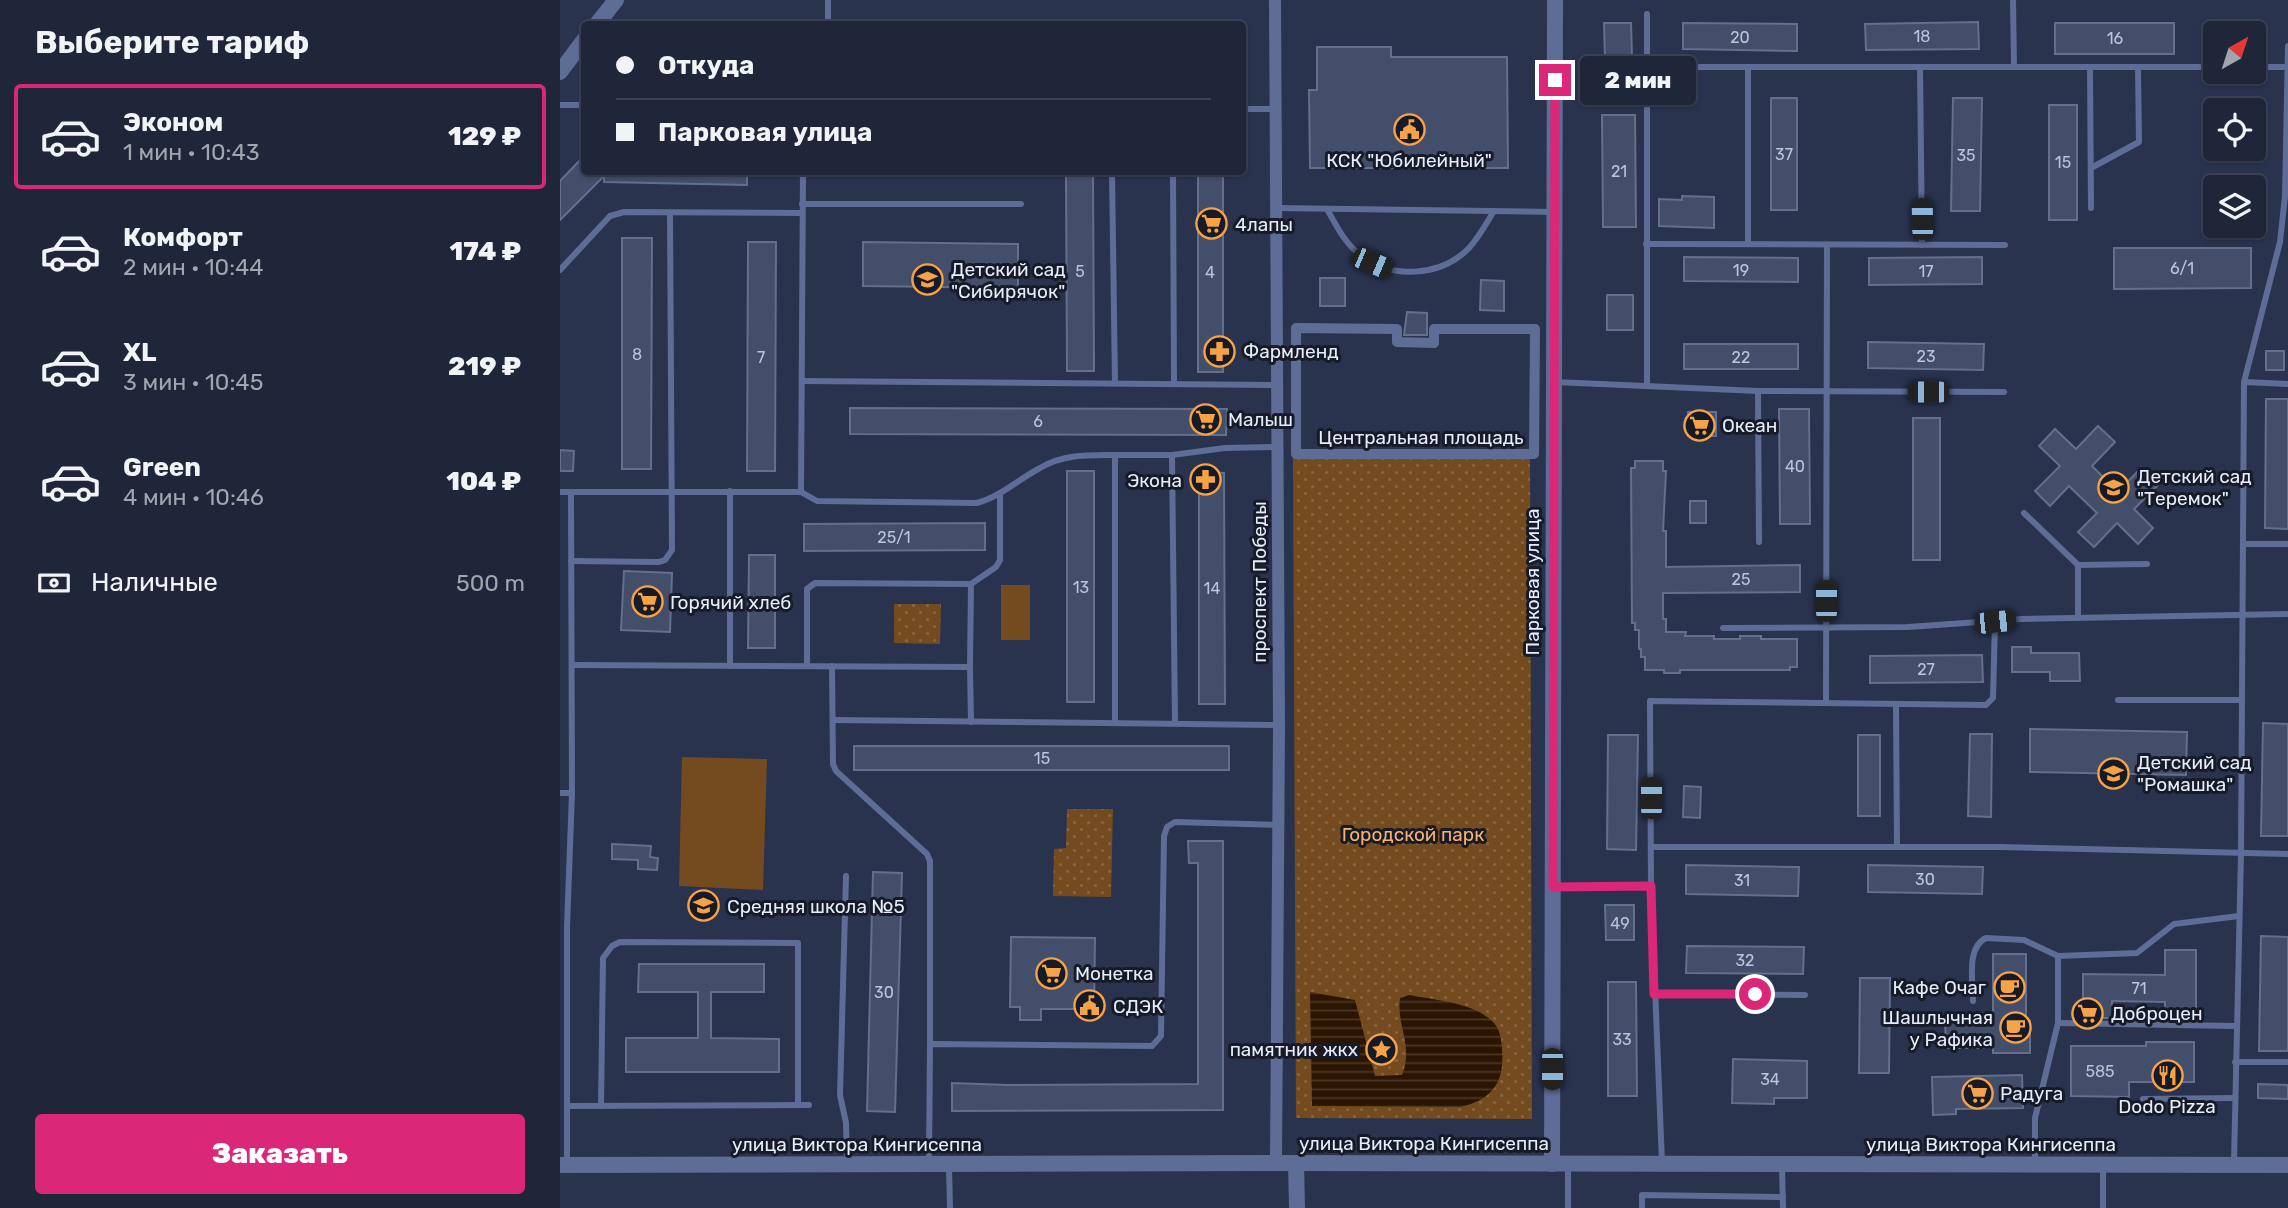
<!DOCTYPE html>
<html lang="ru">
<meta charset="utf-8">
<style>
body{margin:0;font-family:Rubik,sans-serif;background:#2c3245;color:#f1f3f6;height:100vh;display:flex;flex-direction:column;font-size:26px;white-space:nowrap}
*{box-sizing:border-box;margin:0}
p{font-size:23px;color:#a1a5af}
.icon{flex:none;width:38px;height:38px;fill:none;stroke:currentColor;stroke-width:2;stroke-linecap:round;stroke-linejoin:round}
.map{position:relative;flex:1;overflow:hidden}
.details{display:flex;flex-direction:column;background:#1f263a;width:560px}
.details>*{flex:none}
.top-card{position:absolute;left:21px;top:21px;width:665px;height:154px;border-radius:7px;box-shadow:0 2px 5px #0004,0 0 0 2px #3c4354;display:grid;align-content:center;height:154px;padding:0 35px;background:#1f263a}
.needle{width:46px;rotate:39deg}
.buttons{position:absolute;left:1643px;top:21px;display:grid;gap:14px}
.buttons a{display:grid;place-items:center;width:63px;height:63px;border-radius:7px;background:#1f263a;box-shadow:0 2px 5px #0004,0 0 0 2px #3c4354;font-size:35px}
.end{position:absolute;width:32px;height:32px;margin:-16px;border:9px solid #db2777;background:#fff;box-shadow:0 0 0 4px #fff}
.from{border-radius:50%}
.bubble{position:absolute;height:49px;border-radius:7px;background:#1f263a;box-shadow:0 2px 5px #0004,0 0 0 2px #3c4354;font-size:23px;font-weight:800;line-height:49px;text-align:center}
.car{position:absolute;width:21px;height:42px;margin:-21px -10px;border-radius:9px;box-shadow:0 0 5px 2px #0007;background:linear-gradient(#222 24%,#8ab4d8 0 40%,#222 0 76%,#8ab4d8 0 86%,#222 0)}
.top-card b{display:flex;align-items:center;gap:24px;height:66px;font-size:26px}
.top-card b+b{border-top:2px solid #3c4354}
.top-card i{width:18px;height:18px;background:#f1f3f6}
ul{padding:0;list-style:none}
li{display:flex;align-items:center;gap:21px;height:105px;margin:0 14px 10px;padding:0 21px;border:4px solid transparent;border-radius:7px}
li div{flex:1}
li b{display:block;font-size:26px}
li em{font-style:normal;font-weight:800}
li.current{border-color:#db2777}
li>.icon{width:63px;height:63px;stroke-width:1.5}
h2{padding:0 35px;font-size:32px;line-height:84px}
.pay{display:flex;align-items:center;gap:18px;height:77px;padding:0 35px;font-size:26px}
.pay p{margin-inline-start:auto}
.action{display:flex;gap:14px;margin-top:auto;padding:14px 35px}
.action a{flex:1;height:80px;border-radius:7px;background:#db2777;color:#fff;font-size:28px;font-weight:800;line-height:80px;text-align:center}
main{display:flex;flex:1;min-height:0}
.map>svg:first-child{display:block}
.grass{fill:#744b1f}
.park{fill:url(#park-dots)}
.water{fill:url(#water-rules)}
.building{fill:#434e6a;stroke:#636f8d;stroke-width:2}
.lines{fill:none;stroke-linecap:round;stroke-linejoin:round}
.service{stroke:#5d6d96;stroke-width:6}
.pedestrian{stroke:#5d6d96;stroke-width:10}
.minor{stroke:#5d6d96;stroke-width:12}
.tertiary{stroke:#5d6d96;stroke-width:16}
.route{stroke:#db2777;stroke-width:9}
.labels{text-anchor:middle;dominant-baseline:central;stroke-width:6;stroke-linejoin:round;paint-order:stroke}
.number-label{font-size:16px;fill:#bcc4d9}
.poi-label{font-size:19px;fill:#e5ecfe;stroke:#161b27;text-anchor:start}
.street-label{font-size:19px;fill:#e5ecfe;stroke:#161b27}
.park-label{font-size:19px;fill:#f9b26a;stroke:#161b27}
</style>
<main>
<section class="details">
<h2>Выберите тариф</h2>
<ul>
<li class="current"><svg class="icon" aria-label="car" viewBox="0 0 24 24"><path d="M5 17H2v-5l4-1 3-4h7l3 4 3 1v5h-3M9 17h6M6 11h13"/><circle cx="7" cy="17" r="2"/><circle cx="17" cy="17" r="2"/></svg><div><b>Эконом</b><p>1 мин · 10:43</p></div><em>129 ₽</em></li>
<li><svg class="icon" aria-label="car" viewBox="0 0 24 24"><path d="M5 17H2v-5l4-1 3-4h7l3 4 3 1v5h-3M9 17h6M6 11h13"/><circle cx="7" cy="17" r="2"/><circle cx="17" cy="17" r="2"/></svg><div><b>Комфорт</b><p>2 мин · 10:44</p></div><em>174 ₽</em></li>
<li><svg class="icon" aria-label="car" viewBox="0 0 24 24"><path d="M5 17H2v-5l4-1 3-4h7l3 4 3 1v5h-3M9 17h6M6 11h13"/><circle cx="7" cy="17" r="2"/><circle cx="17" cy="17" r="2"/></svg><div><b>XL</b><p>3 мин · 10:45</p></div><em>219 ₽</em></li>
<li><svg class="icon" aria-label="car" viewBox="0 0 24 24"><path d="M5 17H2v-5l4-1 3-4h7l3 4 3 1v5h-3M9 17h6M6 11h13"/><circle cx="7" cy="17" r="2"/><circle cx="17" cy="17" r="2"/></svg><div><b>Green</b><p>4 мин · 10:46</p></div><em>104 ₽</em></li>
</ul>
<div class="pay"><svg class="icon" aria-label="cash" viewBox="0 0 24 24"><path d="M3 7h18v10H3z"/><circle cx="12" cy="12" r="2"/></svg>Наличные<p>500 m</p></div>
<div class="action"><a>Заказать</a></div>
</section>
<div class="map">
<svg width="1728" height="1208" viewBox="0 0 1728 1208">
<defs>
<pattern id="park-dots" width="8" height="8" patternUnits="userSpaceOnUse" patternTransform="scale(1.75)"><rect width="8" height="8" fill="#744b1f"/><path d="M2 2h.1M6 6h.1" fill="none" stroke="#886541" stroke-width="1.8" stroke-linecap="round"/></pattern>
<pattern id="water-rules" width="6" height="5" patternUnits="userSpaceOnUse" patternTransform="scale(1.75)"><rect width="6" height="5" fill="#2c1500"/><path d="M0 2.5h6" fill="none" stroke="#4a3726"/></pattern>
</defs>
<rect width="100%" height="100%" fill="#29334e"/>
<g class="grass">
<rect x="441" y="585" width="29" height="55"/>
<path d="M122,757L207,759L203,890L119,886Z"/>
</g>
<g class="park">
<path d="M733,456L970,457L972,1119L736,1118Z"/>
<path d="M334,604H381L380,644L334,643Z"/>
<path d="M507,809H553L551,897L493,896L494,849L506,848Z"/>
</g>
<path class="water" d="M750,992L795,1000L815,1076L842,1075C854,1046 836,1026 840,998L849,995C874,1000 911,1002 931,1020C940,1028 941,1037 942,1049C945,1081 933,1100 900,1107L752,1106Z"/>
<g class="building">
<path d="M1418,22L1419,49L1306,50L1305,24Z"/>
<path d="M1044,23H1071L1072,59H1045Z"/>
<path d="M1123,23L1237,24V51L1123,49Z"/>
<rect x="1495" y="23" width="119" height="31"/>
<path d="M757,47H831V57H947L948,168H750L749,90H757Z"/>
<rect x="1211" y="98" width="26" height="112"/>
<path d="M1393,98H1422L1420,211H1391Z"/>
<rect x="1489" y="105" width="28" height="115"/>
<path d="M1042,115H1075L1076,227H1043Z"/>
<path d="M24,156V172H187V185L44,182V176L0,220V181Z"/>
<path d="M506,172H533L534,371H507Z"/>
<rect x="638" y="172" width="25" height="200"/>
<path d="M1122,196L1154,197V228L1099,226V199L1122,200Z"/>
<path d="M62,238H92L91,469H62Z"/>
<path d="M188,242H216L215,471H187Z"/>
<path d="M303,242L458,244V288L303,286Z"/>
<path d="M1554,248H1691V288L1554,289Z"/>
<path d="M1124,257L1238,258V282L1124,281Z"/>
<path d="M1422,257V284L1309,285V258Z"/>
<rect x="760" y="278" width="25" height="28"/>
<path d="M921,280L944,281V311L920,310Z"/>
<rect x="1047" y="295" width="26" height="35"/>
<path d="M847,312L867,313V335H844Z"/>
<path d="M1308,342L1424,344L1423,370L1308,368Z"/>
<rect x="1124" y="344" width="114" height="25"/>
<rect x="1706" y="351" width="18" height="19"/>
<path d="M1706,399H1728V529L1705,528Z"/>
<path d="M290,408L667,409L666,435L290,434Z"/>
<path d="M1219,409H1249L1250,524H1220Z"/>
<rect x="1128" y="412" width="28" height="24"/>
<rect x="1353" y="418" width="27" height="142"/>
<path d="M1538,426L1555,442L1532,466L1558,492L1581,468L1599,484L1574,509L1593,528L1578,544L1557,523L1534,547L1518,532L1537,513L1509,486L1490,506L1475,491L1500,466L1479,446L1495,429L1516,449Z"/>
<path d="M0,450L14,451L13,471H0Z"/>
<path d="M1075,461H1103V471H1106L1103,531H1106V567L1240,565V592L1103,593V619H1106V632H1126L1125,636H1154V639H1180V636H1201V639H1237V667H1230V670H1120V673H1104V670H1085V657H1081V649H1079V630H1075V623H1072L1071,468H1075Z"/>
<rect x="507" y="471" width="27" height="231"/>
<path d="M639,472L664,473L665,704H639Z"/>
<rect x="1130" y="501" width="16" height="22"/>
<path d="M425,523V550L244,551V524Z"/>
<path d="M189,555H215V648H188Z"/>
<path d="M64,571L112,573L110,632L61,630Z"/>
<path d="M1452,647H1471V653H1519L1520,681H1490V672H1452Z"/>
<path d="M1422,655L1423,682L1310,683V656Z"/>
<path d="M1703,723L1728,724V836H1701Z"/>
<path d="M1470,729L1627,732L1626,775L1470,772Z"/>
<path d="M1410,734H1432L1431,817L1408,816Z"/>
<path d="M1048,735H1078L1076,850L1047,849Z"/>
<rect x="1298" y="735" width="22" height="81"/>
<rect x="294" y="746" width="375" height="24"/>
<path d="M1124,786L1141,787L1140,818L1123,817Z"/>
<path d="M628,841H663V1110L392,1111V1083L448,1085L638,1084V863H629Z"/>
<path d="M52,844L91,846L90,857L98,858L97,870L78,869V860L52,859Z"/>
<path d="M1126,865L1239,867L1238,896L1126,894Z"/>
<path d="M1308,865L1423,867L1422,894L1308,892Z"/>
<path d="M313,872L342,873L335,1112L307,1111Z"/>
<path d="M1045,905H1074V940H1046Z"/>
<path d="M1701,936L1728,937V1051H1699Z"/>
<path d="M451,937L535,938L534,1009H481V1020H460V1007H450Z"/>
<path d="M1127,946L1244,947L1243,974L1126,973Z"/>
<path d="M1605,950H1636V1018L1605,1017V1002L1552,1001V1018H1523V974L1605,975Z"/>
<path d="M1433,954H1466V1021H1470V1053H1433V1048H1386L1385,1020H1390V1014L1433,1013Z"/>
<path d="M79,964H204V992H151V1038L219,1039V1072H66V1038H138V992H78Z"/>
<path d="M1300,978H1330L1329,1073H1299Z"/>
<path d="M1048,982H1076L1077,1096H1048Z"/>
<path d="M1586,1042H1634V1082H1569V1097L1511,1096V1046H1586Z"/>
<path d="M1173,1059L1247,1061V1098H1214V1104L1172,1103Z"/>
<path d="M1462,1075L1463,1108L1396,1109V1114L1373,1115L1372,1077Z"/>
<path d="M1698,1084L1728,1085V1099L1698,1098Z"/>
</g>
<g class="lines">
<g class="service">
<path d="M268,0V24"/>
<path d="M1453,0L1454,67"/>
<path d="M1087,67H1656"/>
<path d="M1360,67L1362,245"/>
<path d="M1530,67L1531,208"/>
<path d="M1694,67H1728"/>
<path d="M0,105H24"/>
<path d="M682,109H716"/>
<path d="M1531,168L1579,142L1578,67"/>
<path d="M552,172L555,383"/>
<path d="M613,172L614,384"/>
<path d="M242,204H461"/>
<path d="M716,208L994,212"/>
<path d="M767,209C776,225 784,242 799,254C830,280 881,277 909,248C919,237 926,224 934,211"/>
<path d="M1086,244L1445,245"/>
<path d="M1188,244V67"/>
<path d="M0,270L50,216L64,212L242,213"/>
<path d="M242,381L718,385"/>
<path d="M995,382L1198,391L1444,392"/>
<path d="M1684,382L1728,384"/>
<path d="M1087,385V14"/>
<path d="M1198,391L1199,542"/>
<path d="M612,455L665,448L718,447"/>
<path d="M0,492H241L257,501L417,503C440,497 459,479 480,468C504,454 528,455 555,455"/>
<path d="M241,492L243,172"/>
<path d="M1464,513L1518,565V618"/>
<path d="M1683,544H1728"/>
<path d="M11,561L99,562L105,560L112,550L110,213"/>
<path d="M1518,565L1587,564"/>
<path d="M411,584L436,567L440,560V493"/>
<path d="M1163,628L1348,627L1462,619L1728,614"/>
<path d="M12,665L410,667L411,584L255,583L247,589V666"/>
<path d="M170,666V491"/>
<path d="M272,666L273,764L276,771L367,854L370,861V1044"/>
<path d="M410,667L411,722"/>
<path d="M1558,700H1682"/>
<path d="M1266,703L1267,245"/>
<path d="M1336,704L1337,847"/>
<path d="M273,720L719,725"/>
<path d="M555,723V455H612L615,723"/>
<path d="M0,793H12"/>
<path d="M1091,847H1439L1728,854"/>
<path d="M286,876L280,1095L286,1123L287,1164"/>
<path d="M994,887L1091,886"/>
<path d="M1094,994L1245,995"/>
<path d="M1413,1001C1413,982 1406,947 1426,938L1464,940L1498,956"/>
<path d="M1498,1023L1676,1026"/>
<path d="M1675,1062H1728"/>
<path d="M1583,1099L1674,1098"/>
<path d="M7,1106L249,1105"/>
<path d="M41,1106L43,958L52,946L60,942L238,943V1105"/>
<path d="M369,1162L370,1044L592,1046L601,1036L604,836L607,827L615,822L718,825"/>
<path d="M1674,1162L1681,854L1684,382L1720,242L1725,196L1728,46"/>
<path d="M7,1163V927L12,793L11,492"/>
<path d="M1102,1163L1091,886L1090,701L1426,705L1433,698L1435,622"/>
<path d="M1475,1164V1118L1498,1023V956L1577,953L1614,924L1679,916"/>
<path d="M1008,1166V1208"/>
<path d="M1222,1166L1223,1208"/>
<path d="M1543,1166V1208"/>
<path d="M389,1167L390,1208"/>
<path d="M1082,1208V1195L1223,1197"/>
</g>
<path class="pedestrian" d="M736,328L837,329V342L874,343V329H975L974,454H736Z"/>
<path class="minor" d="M715,0L719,725L716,1163"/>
<g class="tertiary">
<path d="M37,24L56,0"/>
<path d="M0,72L24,40"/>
<path d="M736,1163L737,1208"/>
<path d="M992,1164L995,0"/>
<path d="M0,1165L716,1163L1728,1165"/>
</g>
</g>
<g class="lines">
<path class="route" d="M995,80L993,887L1091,886L1094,994H1195"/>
</g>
<defs>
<symbol id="civic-ring" viewBox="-11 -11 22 22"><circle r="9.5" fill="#161b27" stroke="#f6a247" stroke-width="1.5"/><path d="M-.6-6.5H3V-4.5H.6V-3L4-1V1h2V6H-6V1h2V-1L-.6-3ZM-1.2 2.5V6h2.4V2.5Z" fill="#f6a247"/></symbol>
<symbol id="supermarket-ring" viewBox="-11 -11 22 22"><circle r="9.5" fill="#161b27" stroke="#f6a247" stroke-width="1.5"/><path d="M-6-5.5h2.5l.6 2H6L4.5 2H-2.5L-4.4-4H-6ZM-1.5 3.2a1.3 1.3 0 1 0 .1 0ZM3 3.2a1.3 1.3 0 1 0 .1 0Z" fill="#f6a247"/></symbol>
<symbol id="school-ring" viewBox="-11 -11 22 22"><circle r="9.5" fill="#161b27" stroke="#f6a247" stroke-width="1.5"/><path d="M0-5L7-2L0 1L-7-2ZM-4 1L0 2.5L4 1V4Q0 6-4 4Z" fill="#f6a247"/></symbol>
<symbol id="pharmacy-ring" viewBox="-11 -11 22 22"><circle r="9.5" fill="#161b27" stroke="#f6a247" stroke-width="1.5"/><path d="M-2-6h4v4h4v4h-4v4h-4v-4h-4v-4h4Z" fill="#f6a247"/></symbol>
<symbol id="cafe-ring" viewBox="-11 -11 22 22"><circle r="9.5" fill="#161b27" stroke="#f6a247" stroke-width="1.5"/><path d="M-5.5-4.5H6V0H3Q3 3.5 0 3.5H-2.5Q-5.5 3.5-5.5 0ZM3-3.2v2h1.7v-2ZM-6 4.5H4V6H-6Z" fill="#f6a247"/></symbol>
<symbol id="sight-ring" viewBox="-11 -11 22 22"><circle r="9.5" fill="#161b27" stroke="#f6a247" stroke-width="1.5"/><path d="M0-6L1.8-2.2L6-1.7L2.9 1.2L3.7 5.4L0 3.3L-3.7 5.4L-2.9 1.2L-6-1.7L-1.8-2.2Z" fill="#f6a247"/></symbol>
<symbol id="restaurant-ring" viewBox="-11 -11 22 22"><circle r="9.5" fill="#161b27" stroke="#f6a247" stroke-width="1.5"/><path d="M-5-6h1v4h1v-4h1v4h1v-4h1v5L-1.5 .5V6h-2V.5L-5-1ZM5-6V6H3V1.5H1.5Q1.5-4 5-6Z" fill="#f6a247"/></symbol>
</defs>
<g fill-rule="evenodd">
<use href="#civic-ring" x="832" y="112" width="35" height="35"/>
<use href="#supermarket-ring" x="634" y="206" width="35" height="35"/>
<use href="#school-ring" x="350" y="262" width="35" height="35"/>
<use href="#pharmacy-ring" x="642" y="334" width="35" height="35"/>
<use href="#supermarket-ring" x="628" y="402" width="35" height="35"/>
<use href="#supermarket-ring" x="1122" y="408" width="35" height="35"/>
<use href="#pharmacy-ring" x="628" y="462" width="35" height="35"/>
<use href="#school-ring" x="1536" y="470" width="35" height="35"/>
<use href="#supermarket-ring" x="70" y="584" width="35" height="35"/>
<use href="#school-ring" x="1536" y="756" width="35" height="35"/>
<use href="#school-ring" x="126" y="888" width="35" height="35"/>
<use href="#supermarket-ring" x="474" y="956" width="35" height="35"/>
<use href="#cafe-ring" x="1432" y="970" width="35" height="35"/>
<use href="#civic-ring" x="512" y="988" width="35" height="35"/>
<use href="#supermarket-ring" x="1510" y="996" width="35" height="35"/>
<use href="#cafe-ring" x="1438" y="1010" width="35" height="35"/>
<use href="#sight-ring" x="804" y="1032" width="35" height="35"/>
<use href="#restaurant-ring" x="1590" y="1058" width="35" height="35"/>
<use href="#supermarket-ring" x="1400" y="1076" width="35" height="35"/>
</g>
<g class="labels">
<g class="number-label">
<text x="1362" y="36">18</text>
<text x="1180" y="37">20</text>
<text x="1555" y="38">16</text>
<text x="1224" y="154">37</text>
<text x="1406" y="155">35</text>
<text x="1503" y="162">15</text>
<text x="1059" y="171">21</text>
<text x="1622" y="268">6/1</text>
<text x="1181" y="270">19</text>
<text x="520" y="271">5</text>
<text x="1366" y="271">17</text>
<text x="650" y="272">4</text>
<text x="77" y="354">8</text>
<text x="1366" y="356">23</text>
<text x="201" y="357">7</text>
<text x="1181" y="357">22</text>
<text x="478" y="421">6</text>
<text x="1235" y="466">40</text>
<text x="334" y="537">25/1</text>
<text x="1181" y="579">25</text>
<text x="521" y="587">13</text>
<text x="652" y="588">14</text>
<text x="1366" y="669">27</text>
<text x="482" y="758">15</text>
<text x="1365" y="879">30</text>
<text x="1182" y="880">31</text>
<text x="1060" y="923">49</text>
<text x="1185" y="960">32</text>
<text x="1579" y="988">71</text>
<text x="324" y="992">30</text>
<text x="1062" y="1039">33</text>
<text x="1540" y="1071">585</text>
<text x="1210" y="1079">34</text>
</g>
<g class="poi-label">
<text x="849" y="160" text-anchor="middle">КСК "Юбилейный"</text>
<text x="675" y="224">4лапы</text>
<text x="391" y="269">Детский сад<tspan x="391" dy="22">"Сибирячок"</tspan></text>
<text x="683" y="351">Фармленд</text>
<text x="668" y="419">Малыш</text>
<text x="1162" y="425">Океан</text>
<text x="1577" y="476">Детский сад<tspan x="1577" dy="22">"Теремок"</tspan></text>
<text x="622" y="480" text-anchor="end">Экона</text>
<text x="110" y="602">Горячий хлеб</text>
<text x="1577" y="762">Детский сад<tspan x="1577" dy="22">"Ромашка"</tspan></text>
<text x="167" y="906">Средняя школа №5</text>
<text x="515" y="973">Монетка</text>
<text x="1426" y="987" text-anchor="end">Кафе Очаг</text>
<text x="553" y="1006">СДЭК</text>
<text x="1551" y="1013">Доброцен</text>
<text x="1433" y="1017" text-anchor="end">Шашлычная<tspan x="1433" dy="22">у Рафика</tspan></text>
<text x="798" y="1049" text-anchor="end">памятник жкх</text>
<text x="1440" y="1093">Радуга</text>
<text x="1607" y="1106" text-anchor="middle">Dodo Pizza</text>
</g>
<g class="street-label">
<text x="861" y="437">Центральная площадь</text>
<text transform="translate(699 582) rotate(-90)">проспект Победы</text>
<text transform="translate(972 582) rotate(-90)">Парковая улица</text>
<text x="864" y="1143">улица Виктора Кингисеппа</text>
<text x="297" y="1144">улица Виктора Кингисеппа</text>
<text x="1431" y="1144">улица Виктора Кингисеппа</text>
</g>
<g class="park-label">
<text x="853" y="834">Городской парк</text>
</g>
</g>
</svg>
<div class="buttons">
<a><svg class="needle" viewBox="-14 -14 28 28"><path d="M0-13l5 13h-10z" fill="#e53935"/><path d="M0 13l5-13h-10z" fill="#a1a5af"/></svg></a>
<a><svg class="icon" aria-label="locate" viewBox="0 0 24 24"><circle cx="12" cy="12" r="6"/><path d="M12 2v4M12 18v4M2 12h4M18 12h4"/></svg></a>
<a><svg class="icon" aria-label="layers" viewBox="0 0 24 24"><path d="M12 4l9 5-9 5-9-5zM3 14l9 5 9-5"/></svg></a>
</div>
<i class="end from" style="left:1195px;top:994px"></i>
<i class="end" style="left:995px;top:80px"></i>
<div class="bubble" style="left:1020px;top:56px;width:116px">2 мин</div>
<i class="car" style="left:1362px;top:219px;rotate:359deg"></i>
<i class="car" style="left:812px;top:263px;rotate:113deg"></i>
<i class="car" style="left:1368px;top:392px;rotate:270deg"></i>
<i class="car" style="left:1266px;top:601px;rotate:0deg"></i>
<i class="car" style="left:1435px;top:622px;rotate:84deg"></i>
<i class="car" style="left:1091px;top:798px;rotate:0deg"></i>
<i class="car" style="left:992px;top:1069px;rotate:180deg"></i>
<div class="top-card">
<b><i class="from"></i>Откуда</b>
<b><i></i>Парковая улица</b>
</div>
</div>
</main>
